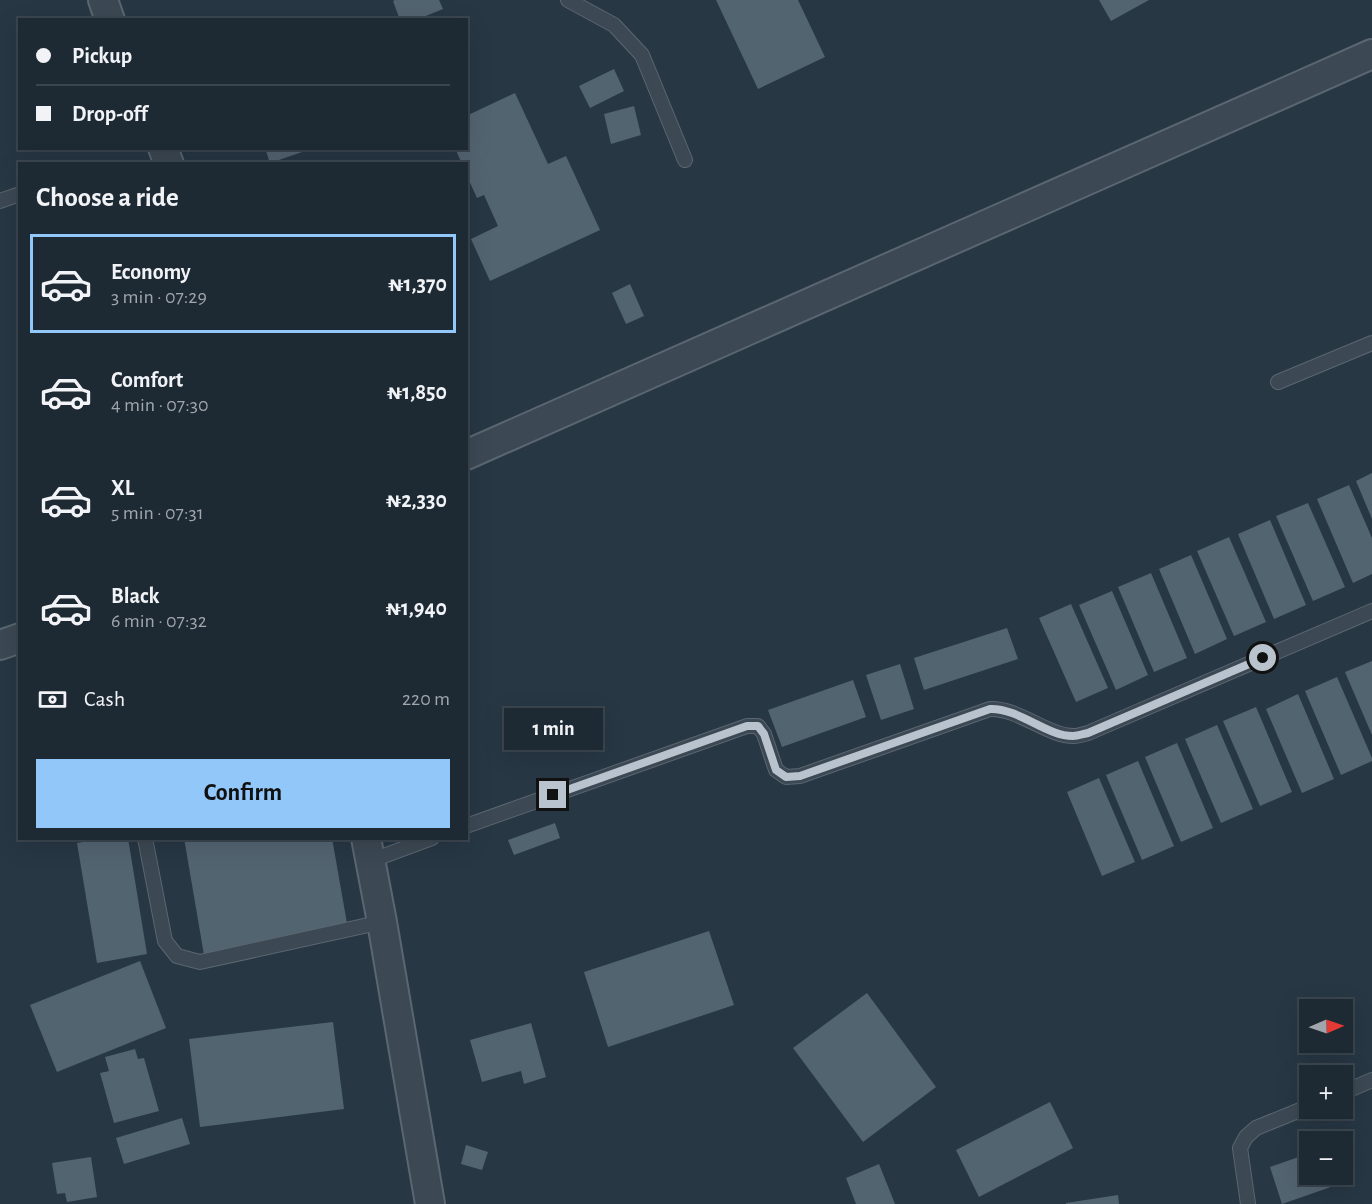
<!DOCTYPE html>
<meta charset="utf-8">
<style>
body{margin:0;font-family:"Alegreya Sans",sans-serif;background:#25313b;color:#f1f3f6;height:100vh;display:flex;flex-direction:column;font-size:22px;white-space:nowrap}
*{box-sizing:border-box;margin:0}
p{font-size:20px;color:#a0a6ac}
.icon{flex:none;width:33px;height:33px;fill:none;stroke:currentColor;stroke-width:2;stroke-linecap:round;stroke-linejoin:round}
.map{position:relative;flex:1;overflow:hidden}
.sheet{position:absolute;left:18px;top:162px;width:450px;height:678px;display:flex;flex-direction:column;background:#1d2933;border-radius:0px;box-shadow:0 6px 24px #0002,0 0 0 2px #3b454e}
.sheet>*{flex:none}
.banner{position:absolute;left:18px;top:18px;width:450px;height:132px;border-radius:0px;box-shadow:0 6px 24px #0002,0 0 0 2px #3b454e;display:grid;align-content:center;height:132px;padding:0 18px;background:#1d2933}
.needle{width:39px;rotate:88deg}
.controls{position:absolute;left:1299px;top:999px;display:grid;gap:12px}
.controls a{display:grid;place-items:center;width:54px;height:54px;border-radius:0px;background:#1d2933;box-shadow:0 6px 24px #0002,0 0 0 2px #3b454e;font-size:30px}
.end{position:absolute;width:27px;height:27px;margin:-14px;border:8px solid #b9c3cd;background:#111;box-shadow:0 0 0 3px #111}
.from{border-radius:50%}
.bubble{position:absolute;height:42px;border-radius:0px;background:#1d2933;box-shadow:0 6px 24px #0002,0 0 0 2px #3b454e;font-size:20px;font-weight:700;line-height:42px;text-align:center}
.banner b{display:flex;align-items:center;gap:21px;height:57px;font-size:22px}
.banner b+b{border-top:2px solid #3b454e}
.banner i{width:15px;height:15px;background:#f1f3f6}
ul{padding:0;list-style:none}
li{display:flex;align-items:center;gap:18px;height:99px;margin:0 12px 9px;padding:0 6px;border:3px solid transparent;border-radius:0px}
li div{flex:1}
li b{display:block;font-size:22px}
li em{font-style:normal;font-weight:700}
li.selected{border-color:#92c7f9}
li>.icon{width:54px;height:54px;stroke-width:1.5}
h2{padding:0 18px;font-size:27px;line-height:72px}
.pay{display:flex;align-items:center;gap:15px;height:66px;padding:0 18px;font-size:22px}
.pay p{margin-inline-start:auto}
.cta{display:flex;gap:12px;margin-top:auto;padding:12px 18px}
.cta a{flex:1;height:69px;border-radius:0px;background:#92c7f9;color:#111;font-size:24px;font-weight:700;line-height:69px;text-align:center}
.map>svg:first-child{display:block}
.building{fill:#536471}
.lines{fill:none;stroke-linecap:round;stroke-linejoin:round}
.service-casing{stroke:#5a6671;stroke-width:16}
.minor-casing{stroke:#5a6671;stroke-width:32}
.service{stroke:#3c4853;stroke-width:14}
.minor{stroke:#3c4853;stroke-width:28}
.route{stroke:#b9c3cd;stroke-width:8}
</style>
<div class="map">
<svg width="1372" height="1204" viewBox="0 0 1372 1204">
<rect width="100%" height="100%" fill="#273744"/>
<g class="building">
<path d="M395,0H439L443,9L416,20H400L393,1Z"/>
<path d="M716,0H798L825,57L758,89Z"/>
<path d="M1099,0H1149L1111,21Z"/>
<path d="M614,69L624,91L590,108L579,86Z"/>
<path d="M515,93L548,164L566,156L600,230L490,281L471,239L498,226L484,195L477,198L466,174V164H462L455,148H466V116Z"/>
<path d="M634,106L641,135L611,144L604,114Z"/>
<path d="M265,148H311V149L270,163Z"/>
<path d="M630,284L644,316L626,324L612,293Z"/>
<path d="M1372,473V519L1356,481Z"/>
<path d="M1349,485L1372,538V574L1353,583L1317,499Z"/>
<path d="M1308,503L1345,587L1313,601L1276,516Z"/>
<path d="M1270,520L1306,605L1274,619L1238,534Z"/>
<path d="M1229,537L1266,622L1234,636L1197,551Z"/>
<path d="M1191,555L1227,639L1195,654L1159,569Z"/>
<path d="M1151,573L1187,658L1154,672L1118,587Z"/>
<path d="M1112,591L1148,675L1116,690L1079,605Z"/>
<path d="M1071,604L1108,688L1076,702L1039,618Z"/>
<path d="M1007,628L1018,659L924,690L914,658Z"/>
<path d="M1372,661V735L1345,672Z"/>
<path d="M900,664L914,709L881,720L866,675Z"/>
<path d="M1337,677L1372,758V761L1341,775L1305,691Z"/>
<path d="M853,680L866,717L782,747L768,710Z"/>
<path d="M1298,694L1334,779L1302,793L1266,709Z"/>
<path d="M1256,707L1292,792L1260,806L1223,721Z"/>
<path d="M1217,725L1253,809L1221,823L1185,739Z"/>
<path d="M1177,743L1213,828L1181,842L1145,757Z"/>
<path d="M1138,761L1174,846L1142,860L1106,775Z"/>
<path d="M1099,778L1135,862L1102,876L1067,792Z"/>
<path d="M555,823L560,838L514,855L508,840Z"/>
<path d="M105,838H128L147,954L97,963L77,843Z"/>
<path d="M184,838H332L348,929L204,955Z"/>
<path d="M709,931L734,1005L608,1047L584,972Z"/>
<path d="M140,961L166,1028L57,1072L30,1005Z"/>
<path d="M867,993L936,1087L863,1142L793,1048Z"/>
<path d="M333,1022L344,1109L200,1127L189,1039Z"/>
<path d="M531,1023L546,1077L524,1084L521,1071L482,1082L470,1040Z"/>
<path d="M135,1049L138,1059L144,1058L159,1111L114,1123L100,1073L109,1071L105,1057Z"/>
<path d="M1050,1102L1073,1148L979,1197L956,1150Z"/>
<path d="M182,1118L190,1144L124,1164L116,1138Z"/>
<path d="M466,1145L488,1152L482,1170L461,1164Z"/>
<path d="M1343,1145L1354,1179L1282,1204L1270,1167L1310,1153V1174H1342Z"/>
<path d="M91,1157L97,1197L67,1202L65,1193L57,1194L52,1163Z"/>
<path d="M879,1164L895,1204H856L846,1178Z"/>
<path d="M1118,1195L1119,1204H1066V1203Z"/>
</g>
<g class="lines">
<defs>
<g id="service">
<path d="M568,0L614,25L642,55L685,160"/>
<path d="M0,201L20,194"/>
<path d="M1278,382L1372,343"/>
<path d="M466,826L747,726H758L764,734L776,770L786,777L800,776L990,709C1019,708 1047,736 1074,736C1079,736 1084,734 1088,733L1372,611"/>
<path d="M145,838L165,941L177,956L200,962L382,922"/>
<path d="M370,861L432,838"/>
<path d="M1342,1093L1372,1080"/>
<path d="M1248,1204L1240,1148L1246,1137L1256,1128L1310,1106"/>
</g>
<g id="minor">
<path d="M103,0L110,20"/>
<path d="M163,148L169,164"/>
<path d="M466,455L1372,54"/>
<path d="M0,645L20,638"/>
<path d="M366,838L382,922L430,1204"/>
</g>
</defs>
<use href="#service" class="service-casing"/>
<use href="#minor" class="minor-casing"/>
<use href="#service" class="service"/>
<use href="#minor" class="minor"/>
</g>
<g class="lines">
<path class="route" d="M553,795L747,726H758L764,734L776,770L786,777L800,776L990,709C1019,708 1046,736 1073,736C1078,736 1083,734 1088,733L1263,658"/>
</g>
</svg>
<div class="controls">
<a><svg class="needle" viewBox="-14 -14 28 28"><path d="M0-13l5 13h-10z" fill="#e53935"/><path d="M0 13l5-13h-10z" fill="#a0a6ac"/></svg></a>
<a>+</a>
<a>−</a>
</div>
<i class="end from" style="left:1263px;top:658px"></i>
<i class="end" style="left:553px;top:795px"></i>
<div class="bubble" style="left:504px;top:708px;width:99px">1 min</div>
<div class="banner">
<b><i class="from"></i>Pickup</b>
<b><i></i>Drop-off</b>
</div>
<section class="sheet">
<h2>Choose a ride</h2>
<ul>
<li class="selected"><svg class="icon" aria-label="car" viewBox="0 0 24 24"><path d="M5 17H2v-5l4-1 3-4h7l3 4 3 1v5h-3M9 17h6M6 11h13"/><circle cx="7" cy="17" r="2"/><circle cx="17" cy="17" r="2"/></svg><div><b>Economy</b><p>3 min · 07:29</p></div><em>₦1,370</em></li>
<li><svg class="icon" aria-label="car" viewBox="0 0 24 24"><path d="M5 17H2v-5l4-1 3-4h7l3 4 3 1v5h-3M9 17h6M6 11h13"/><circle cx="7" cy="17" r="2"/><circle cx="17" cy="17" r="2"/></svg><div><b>Comfort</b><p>4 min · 07:30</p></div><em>₦1,850</em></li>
<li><svg class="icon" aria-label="car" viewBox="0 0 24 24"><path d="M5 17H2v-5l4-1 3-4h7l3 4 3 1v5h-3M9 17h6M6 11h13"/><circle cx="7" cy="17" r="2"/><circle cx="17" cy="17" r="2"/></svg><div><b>XL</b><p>5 min · 07:31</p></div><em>₦2,330</em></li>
<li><svg class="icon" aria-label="car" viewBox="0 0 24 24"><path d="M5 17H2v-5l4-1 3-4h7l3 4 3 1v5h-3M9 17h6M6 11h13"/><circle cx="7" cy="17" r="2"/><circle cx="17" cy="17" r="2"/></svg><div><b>Black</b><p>6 min · 07:32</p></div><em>₦1,940</em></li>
</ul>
<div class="pay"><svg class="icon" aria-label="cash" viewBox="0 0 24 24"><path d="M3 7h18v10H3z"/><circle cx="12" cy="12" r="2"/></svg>Cash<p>220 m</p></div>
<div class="cta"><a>Confirm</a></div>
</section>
</div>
